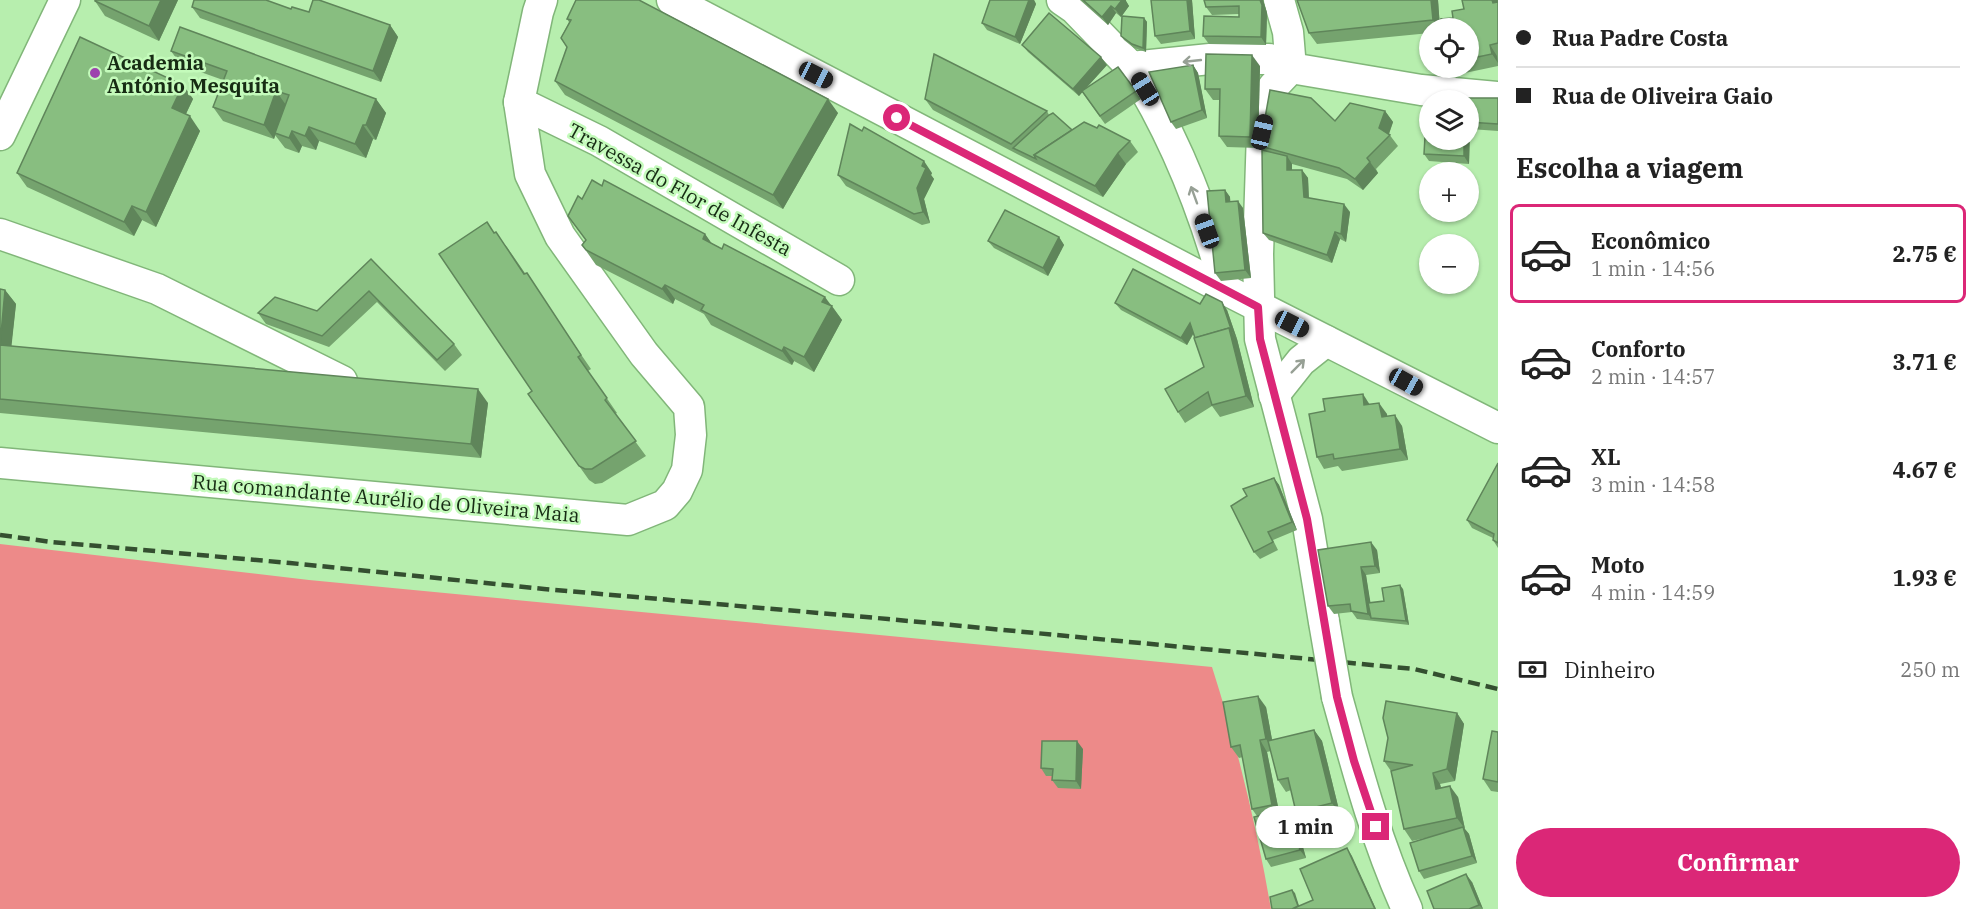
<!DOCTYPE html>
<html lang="pt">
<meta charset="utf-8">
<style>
body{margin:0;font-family:"IBM Plex Serif",serif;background:#f6f6f6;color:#222;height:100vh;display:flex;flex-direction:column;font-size:22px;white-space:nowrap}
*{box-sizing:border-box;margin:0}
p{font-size:20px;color:#767676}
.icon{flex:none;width:33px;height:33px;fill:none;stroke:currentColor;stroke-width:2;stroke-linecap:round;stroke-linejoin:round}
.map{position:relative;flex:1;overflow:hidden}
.panel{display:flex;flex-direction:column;background:#fff;width:480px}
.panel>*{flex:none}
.guide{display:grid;align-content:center;height:132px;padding:0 18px;background:#fff}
.buttons{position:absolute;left:1419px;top:18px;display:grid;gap:12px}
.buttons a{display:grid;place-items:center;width:60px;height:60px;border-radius:50%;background:#fff;box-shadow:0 2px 4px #0004;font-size:30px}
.end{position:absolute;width:27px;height:27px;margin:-14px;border:8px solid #db2777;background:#fff;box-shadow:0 0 0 3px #fff}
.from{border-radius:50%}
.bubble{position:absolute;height:42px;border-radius:21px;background:#fff;box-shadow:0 2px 4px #0004;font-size:20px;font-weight:700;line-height:42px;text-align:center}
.car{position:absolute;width:18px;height:36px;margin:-18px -9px;border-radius:8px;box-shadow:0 0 4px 2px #0007;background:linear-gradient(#222 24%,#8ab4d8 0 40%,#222 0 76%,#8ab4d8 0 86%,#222 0)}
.guide b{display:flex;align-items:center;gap:21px;height:57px;font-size:22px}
.guide b+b{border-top:2px solid #e0e0e0}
.guide i{width:15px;height:15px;background:#222}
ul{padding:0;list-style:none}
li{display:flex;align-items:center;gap:18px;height:99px;margin:0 12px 9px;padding:0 6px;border:3px solid transparent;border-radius:9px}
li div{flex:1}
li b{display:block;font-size:22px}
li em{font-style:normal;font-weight:700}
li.active{border-color:#db2777}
li>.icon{width:54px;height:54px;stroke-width:1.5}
h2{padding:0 18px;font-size:27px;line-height:72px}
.pay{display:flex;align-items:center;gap:15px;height:66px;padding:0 18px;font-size:22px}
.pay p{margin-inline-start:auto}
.cta{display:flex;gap:12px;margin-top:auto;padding:12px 18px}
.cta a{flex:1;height:69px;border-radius:36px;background:#db2777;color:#fff;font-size:24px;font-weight:700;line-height:69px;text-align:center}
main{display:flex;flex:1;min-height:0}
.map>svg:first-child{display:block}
.green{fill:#ed8a89}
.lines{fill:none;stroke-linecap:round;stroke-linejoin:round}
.minor-casing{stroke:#81b679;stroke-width:33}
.minor{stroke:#fff;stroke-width:30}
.rail{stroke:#344f30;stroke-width:4.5;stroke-dasharray:12 6;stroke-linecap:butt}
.minor-bridge-casing{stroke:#81b679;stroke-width:33;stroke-linecap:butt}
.minor-bridge{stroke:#fff;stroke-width:30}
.wall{fill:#75a36e}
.shaded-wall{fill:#5f855a}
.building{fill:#88be80;stroke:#5f855a;stroke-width:1.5}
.oneway{stroke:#97a095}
.route{stroke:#db2777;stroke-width:8}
.poi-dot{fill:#9d43ae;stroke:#c4fbbb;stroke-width:2}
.labels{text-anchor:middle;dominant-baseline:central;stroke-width:5;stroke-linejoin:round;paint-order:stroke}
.poi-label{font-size:20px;font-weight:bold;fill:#172c14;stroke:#c4fbbb;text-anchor:start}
.street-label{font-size:20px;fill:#172c14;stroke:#c4fbbb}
</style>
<main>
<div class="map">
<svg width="1498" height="909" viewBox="0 0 1498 909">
<rect width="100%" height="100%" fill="#b7eeae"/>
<path class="green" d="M0,544L309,580L1212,667C1237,745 1257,828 1271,909H0Z"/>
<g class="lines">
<defs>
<g id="minor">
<path d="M672,0L1226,290L1498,428"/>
<path d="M1062,0L1075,9L1131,67L1210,59H1269L1291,68L1421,90L1498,97"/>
<path d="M1279,0L1288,32L1291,68"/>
<path d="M1131,67C1173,133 1203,208 1224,284"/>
<path d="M1291,68L1273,87L1262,132L1258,254L1260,339L1307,519L1324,622"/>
<path d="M519,102L599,141L839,280"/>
<path d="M0,135L65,0"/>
<path d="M0,234L157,289L342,381"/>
<path d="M1274,395L1301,361L1326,341"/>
<path d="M0,463L628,520L665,505L677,491L687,470L691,435L689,407L644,354L560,236L530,174L519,102L538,12L542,0"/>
<path d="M1337,697C1357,769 1376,841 1407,909"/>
</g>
</defs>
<use href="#minor" class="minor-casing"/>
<use href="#minor" class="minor"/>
<path class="rail" d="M0,535L52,542L290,563L544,589L888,619L1414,669L1498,689"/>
<defs>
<path id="minor-bridge" d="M1324,622L1337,697"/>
</defs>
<use href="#minor-bridge" class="minor-bridge-casing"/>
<use href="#minor-bridge" class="minor-bridge"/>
</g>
<g class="wall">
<path d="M95,0H178L159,41L105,16L95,1Z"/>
<path d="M990,0H1034L1036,4L1020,44L987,30L982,23Z"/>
<path d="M1080,0H1126V1L1129,6L1121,17L1116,13L1108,25Z"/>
<path d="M1151,0H1192L1195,39L1161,44L1155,36Z"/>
<path d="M1204,0H1263L1267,13L1266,45L1209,44L1203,36L1239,17V14L1212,15L1206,7Z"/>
<path d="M1438,0L1440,28H1430V33L1317,44L1309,33Z"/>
<path d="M1462,0H1498V66L1460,74L1455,68H1468V28L1453,18L1464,9Z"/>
<path d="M192,7L291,9L390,25L398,37L381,82L200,18Z"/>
<path d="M1144,18L1147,22L1146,52L1134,48L1124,40L1121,36Z"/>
<path d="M567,19L838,113L783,209L565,95L555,81L567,47L561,38L569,22Z"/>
<path d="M1022,45L1107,65L1086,88L1118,67L1141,99L1105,124L1082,92L1079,96L1028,52Z"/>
<path d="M171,51L376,99L386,113L376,140L373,139L366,158L319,141L316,150L302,146L299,153L285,148L275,135L274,139L223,121L213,107L223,80L181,65Z"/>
<path d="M1193,65L1198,73L1207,118L1176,129L1171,122Z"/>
<path d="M1260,66L1258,148L1227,147L1219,136V100H1213L1205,89Z"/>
<path d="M183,85L193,99L186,114L200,131L156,227L142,220L134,236L27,187L17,173Z"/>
<path d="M1498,98V131L1470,129L1469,164L1429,161L1424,154L1468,140V100Z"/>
<path d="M925,99L1047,111L1049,115L1072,130L1130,141L1138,152L1126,164L1103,197L1019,155L933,110Z"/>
<path d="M1385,111L1393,122L1389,134L1398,146L1376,169L1378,173L1363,190L1347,179L1292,164V170H1302L1308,178L1309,198L1350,212L1346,242L1340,239L1332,263L1269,240L1263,233L1262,150L1260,146L1335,121Z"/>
<path d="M932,173L931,175L934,179L924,199L930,223L922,225L846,186L838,175Z"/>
<path d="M602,186L705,234L711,243L832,306L842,320L814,372L794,361L792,365L711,325L704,314L675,299L673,304L596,265L582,245L586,240L568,216L582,199Z"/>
<path d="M1225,190L1230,197V201L1243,208L1251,278L1221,281L1215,273Z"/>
<path d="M494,233L507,247L591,369L588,371L617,413L615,414L646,456L602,483L595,484L589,480L528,394L532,391Z"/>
<path d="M1059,237L1064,245L1048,276L994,248L988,241Z"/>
<path d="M371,259L454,344L462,355L445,371L377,302L329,347L266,324L258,313L317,311Z"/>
<path d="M0,289L5,290L16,304L11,346L488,403L481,458L0,413Z"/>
<path d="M1115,303L1200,304L1227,310L1237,339L1254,407L1220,417L1212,406L1185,423L1178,412L1204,367L1194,333L1187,345L1121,310Z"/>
<path d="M1370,404L1387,414V416L1402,426L1408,460L1342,471L1338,466L1324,469L1317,457Z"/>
<path d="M1498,463V548L1493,540V538L1472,528L1467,520Z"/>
<path d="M1274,478L1279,485L1297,530L1273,540L1278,550L1260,559L1254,552L1247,496Z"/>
<path d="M1318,550H1377L1380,573L1366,575L1370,603L1384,601L1403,589L1409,625L1357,619L1352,612L1334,614L1328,606Z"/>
<path d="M1266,707L1272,740L1314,730L1322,741L1340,814L1304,823L1296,812L1291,790L1286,792L1278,780L1271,751L1267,752L1279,811L1294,815L1306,858L1271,867L1266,859L1257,816L1252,809L1243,757L1239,758L1231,747Z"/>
<path d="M1457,713L1464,724L1455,781L1440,784L1441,788L1458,797L1465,829L1469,834L1477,863L1424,879L1419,871L1430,837L1412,841L1404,829L1391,771L1384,761Z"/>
<path d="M1498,732V792L1491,791L1483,779Z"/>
<path d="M1083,749L1081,789L1058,788L1052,780V776H1046L1041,768Z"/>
<path d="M1472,882L1483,909H1434Z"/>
</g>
<g class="shaded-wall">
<path d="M161,0H178L159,41L149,26Z"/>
<path d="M1029,0H1034L1036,4L1020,44L1015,37Z"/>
<path d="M1122,0H1126V1L1129,6L1121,17L1115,9Z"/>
<path d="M1187,0H1192L1195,39L1190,31Z"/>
<path d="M1260,0H1263L1267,13L1266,45L1261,37Z"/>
<path d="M1431,0H1438L1440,28H1439L1433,20Z"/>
<path d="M1492,0H1498V11L1493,3Z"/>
<path d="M1111,6L1116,13L1108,25L1102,17Z"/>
<path d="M1144,18L1147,22L1146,52L1143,48Z"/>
<path d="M390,25L398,37L381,82L373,71Z"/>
<path d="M1490,45L1497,56L1498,63L1492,54Z"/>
<path d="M1252,55L1260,66L1258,148L1250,137Z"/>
<path d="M1101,57L1107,65L1079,96L1073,89Z"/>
<path d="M1193,65L1198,73L1207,118L1202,110Z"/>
<path d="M183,85L193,99L182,122L172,108Z"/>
<path d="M276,91L286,105L274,139L264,125Z"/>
<path d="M376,99L386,113L376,140L366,125Z"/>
<path d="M828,99L838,113L783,209L773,195Z"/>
<path d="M1385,111L1393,122L1387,139L1379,128Z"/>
<path d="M190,116L200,131L156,227L146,212Z"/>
<path d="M363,125L373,139L366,158L355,144Z"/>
<path d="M309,127L319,141L316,150L305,136Z"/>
<path d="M1468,128L1470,129L1469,164L1464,156V140H1468Z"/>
<path d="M292,131L302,146L299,153L289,138Z"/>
<path d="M1118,153L1126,164L1103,197L1095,186Z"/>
<path d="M1287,156L1292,164V178L1287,170Z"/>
<path d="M924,161L932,173L931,175L934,179L924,199L930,223L923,212L917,188Z"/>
<path d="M1370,162L1378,173L1363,190L1355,179Z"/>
<path d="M1302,170L1308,178L1309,204L1304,197Z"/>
<path d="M1225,190L1230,197L1231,209L1226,202Z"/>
<path d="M1238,201L1243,208L1251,278L1245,270Z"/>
<path d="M1344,204L1350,212L1346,242L1341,234Z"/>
<path d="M132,206L142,220L134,236L124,222Z"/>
<path d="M1335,232L1340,239L1332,263L1327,255Z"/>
<path d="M705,234L715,248L703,239Z"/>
<path d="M1059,237L1064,245L1048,276L1043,268Z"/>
<path d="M665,285L675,299L673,304L662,289Z"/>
<path d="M5,290L16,304L10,360L0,345Z"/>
<path d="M825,297L842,320L814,372L804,357L822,302Z"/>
<path d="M1222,302L1227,310L1237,339L1232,332Z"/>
<path d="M1190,323L1195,330L1187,345L1181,338Z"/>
<path d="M1229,328L1237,339L1254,407L1246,396Z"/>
<path d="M784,347L794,361L792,365L782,351Z"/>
<path d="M478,389L488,403L481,458L471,444Z"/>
<path d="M1363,394L1370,405H1364Z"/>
<path d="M1379,403L1387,414L1389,428L1382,417Z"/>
<path d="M1395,415L1402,426L1408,460L1400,449Z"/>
<path d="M1274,478L1279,485L1297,530L1292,522Z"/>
<path d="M1371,542L1377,550L1380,573L1375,566Z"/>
<path d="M1361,567L1366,575L1373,618H1371L1368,614Z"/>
<path d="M1400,585L1403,589L1409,625L1406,621Z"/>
<path d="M1258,696L1266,707L1274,750L1266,739Z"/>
<path d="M1457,713L1464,724L1455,781L1447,769Z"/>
<path d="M1314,730L1322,741L1340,814L1332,803Z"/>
<path d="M1260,740L1267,752L1280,817L1272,805Z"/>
<path d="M1077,741L1083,749L1081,789L1076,781Z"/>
<path d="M1433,773L1440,784L1444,800L1436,789Z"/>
<path d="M1450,786L1458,797L1465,829L1457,818Z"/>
<path d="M1289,808L1294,815L1306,858L1300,850Z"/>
<path d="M1463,827L1469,834L1477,863L1472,856Z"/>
<path d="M1347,848L1352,856L1376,909H1375Z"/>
<path d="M1466,874L1472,882L1483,909L1479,905Z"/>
<path d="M1292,890L1295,893L1300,909H1299Z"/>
</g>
<g class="building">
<path d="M95,0H161L149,26L95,1Z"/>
<path d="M194,0H266L291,9L292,7L309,12L313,0H319L390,25L373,71L192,7Z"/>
<path d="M576,0H639L828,99L773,195L555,81L567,47L561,38L571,20L567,19Z"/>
<path d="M990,0H1029L1015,37L982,23Z"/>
<path d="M1083,0H1122L1115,9L1111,6L1102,17Z"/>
<path d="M1151,0H1187L1190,31L1155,36Z"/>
<path d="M1204,0H1260L1262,5L1261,37L1203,36L1204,16L1239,17V6L1206,7Z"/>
<path d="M1297,0H1431L1433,20L1309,33Z"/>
<path d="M1462,0H1492L1493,3L1498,2V43L1490,45L1492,54L1468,59V28H1444L1441,19L1453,18L1452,11L1464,9Z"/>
<path d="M1049,13L1101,57L1073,89L1022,45Z"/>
<path d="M1122,16L1144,18L1143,48L1132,44L1121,36Z"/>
<path d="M180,27L376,99L366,125H363L355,144L309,127L305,136L292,131L289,138L275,133L289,95L276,91L264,125L213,107L227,71L171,51Z"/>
<path d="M80,37L183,85L172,108L190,116L146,212L132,206L124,222L17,173Z"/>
<path d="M934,54L1047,111L1011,144L925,99Z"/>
<path d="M1206,54L1252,55L1250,137L1219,136L1220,89H1205Z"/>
<path d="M1193,65L1202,110L1171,122L1149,72Z"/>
<path d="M1118,67L1136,91L1100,116L1082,91Z"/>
<path d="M1270,90L1311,98L1335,121L1350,103L1385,111L1379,128L1390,135L1367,158L1370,162L1355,179L1339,168L1260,146Z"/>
<path d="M1456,98H1498V124L1468,122V100H1456Z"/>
<path d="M1053,113L1072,130L1034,155L1036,159L1013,148L1049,115Z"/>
<path d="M1426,119H1430V140H1464V156L1424,154Z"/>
<path d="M1084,122L1097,128L1099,125L1130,141L1118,153L1095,186L1034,155Z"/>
<path d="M850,124L862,131L864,127L924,161L922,166L926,168L917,188L923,212L914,214L838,175Z"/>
<path d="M1262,150L1287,156V170H1302L1304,197L1344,204L1341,234L1335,232L1327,255L1263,233Z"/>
<path d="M592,180L602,186L604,180L705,234L703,239L722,249L724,244L825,297L822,302L832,306L804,357L784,347L782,351L701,310L704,305L665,285L662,289L586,250L582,245L586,240L568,216L578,196L582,199Z"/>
<path d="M1225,190L1226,202L1238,201L1245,270L1215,273L1207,191Z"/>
<path d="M1005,210L1059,237L1043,268L988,241Z"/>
<path d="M487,222L494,233L496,232L524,274L527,273L581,355L578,357L607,398L605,400L636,441L592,469H585L579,466L528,394L532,391L439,254Z"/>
<path d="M371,259L454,344L437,360L369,291L322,336L258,313L275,297L317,311Z"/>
<path d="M1133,269L1200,304L1206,294L1222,302L1232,332L1229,328L1195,338L1190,323L1181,338L1115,303Z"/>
<path d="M0,289L5,290L0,345L478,389L471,444L0,399Z"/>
<path d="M1229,328L1246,396L1212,405L1208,392L1178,412L1165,389L1204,367L1194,338Z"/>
<path d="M1363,394L1364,405L1379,403L1382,417L1395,415L1400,449L1334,459L1333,454L1317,457L1309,414L1325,411L1323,399Z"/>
<path d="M1498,463V543L1493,540L1494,534L1467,520Z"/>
<path d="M1274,478L1292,522L1268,532L1273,542L1254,552L1231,506L1247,496L1243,489Z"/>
<path d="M1371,542L1375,566L1361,567L1368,614L1351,611L1350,604L1328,606L1318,550Z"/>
<path d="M1400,585L1406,621L1371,618L1368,603L1384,601L1382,588Z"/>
<path d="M1258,696L1266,739L1260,740L1272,805L1252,809L1240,745L1231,747L1223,702Z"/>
<path d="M1386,701L1457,713L1447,769L1433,773L1436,789L1450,786L1457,818L1404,829L1391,771L1413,765L1384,761L1388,738L1383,718Z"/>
<path d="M1314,730L1332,803L1296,812L1288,778L1278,780L1268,741Z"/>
<path d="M1492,731L1498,732V782L1483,779Z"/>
<path d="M1042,741H1077L1076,781L1052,780L1053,769L1041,768Z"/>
<path d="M1289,808L1300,850L1266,859L1254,817Z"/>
<path d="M1463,827L1472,856L1419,871L1410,843Z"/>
<path d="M1347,848L1375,909H1292L1313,900L1300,869Z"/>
<path d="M1466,874L1479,905L1469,909H1434L1427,891Z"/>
<path d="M1292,890L1298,906L1292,909H1272L1270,897Z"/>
</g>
<defs><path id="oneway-shaft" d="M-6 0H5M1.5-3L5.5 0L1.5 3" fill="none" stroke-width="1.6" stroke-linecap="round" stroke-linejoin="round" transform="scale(1.5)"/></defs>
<g class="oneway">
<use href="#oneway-shaft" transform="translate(1192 61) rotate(174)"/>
<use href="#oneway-shaft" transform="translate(1194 195) rotate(-110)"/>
<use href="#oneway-shaft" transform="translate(1298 366) rotate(-45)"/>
</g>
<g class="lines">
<path class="route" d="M897,118L1258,307L1260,339L1307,519L1337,697L1354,761L1376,827"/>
</g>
<circle class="poi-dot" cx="95" cy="73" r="6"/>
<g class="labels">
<g class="poi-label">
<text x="107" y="62">Academia<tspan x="107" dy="23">António Mesquita</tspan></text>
</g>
<g class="street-label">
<text transform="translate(680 189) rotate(29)">Travessa do Flor de Infesta</text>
<text transform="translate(386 498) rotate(5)">Rua comandante Aurélio de Oliveira Maia</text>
</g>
</g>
</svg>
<div class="buttons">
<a><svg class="icon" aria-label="locate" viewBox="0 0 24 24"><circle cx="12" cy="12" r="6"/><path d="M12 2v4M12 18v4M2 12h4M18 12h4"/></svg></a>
<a><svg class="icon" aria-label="layers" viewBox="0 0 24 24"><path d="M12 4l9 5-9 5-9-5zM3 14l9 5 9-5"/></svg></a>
<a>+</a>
<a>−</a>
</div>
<i class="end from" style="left:897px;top:118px"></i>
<i class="end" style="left:1376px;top:827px"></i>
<div class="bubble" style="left:1256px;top:806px;width:99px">1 min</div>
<i class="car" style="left:816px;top:75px;rotate:117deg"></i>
<i class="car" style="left:1145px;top:89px;rotate:328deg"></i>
<i class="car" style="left:1262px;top:132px;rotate:13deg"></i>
<i class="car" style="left:1207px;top:231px;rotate:340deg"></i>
<i class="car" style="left:1292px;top:324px;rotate:117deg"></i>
<i class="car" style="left:1406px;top:382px;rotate:119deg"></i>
</div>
<section class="panel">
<div class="guide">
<b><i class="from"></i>Rua Padre Costa</b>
<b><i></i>Rua de Oliveira Gaio</b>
</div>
<h2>Escolha a viagem</h2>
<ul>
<li class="active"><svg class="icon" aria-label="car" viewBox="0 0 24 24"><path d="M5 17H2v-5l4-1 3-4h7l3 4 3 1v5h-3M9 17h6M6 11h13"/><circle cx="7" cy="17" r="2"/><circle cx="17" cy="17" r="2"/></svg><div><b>Econômico</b><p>1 min · 14:56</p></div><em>2.75 €</em></li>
<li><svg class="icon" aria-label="car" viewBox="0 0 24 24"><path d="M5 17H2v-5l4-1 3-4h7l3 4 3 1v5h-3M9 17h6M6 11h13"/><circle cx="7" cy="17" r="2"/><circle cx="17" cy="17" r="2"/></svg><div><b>Conforto</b><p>2 min · 14:57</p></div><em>3.71 €</em></li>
<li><svg class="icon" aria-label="car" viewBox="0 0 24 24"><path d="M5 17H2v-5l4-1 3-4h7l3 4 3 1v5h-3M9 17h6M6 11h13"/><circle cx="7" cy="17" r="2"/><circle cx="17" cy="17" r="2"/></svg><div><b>XL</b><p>3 min · 14:58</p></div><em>4.67 €</em></li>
<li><svg class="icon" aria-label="car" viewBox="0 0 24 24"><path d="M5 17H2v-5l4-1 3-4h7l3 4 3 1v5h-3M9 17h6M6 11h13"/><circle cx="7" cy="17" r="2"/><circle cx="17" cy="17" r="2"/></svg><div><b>Moto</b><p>4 min · 14:59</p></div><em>1.93 €</em></li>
</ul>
<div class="pay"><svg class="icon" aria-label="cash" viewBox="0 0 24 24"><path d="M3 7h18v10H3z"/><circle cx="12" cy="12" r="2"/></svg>Dinheiro<p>250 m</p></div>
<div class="cta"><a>Confirmar</a></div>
</section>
</main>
